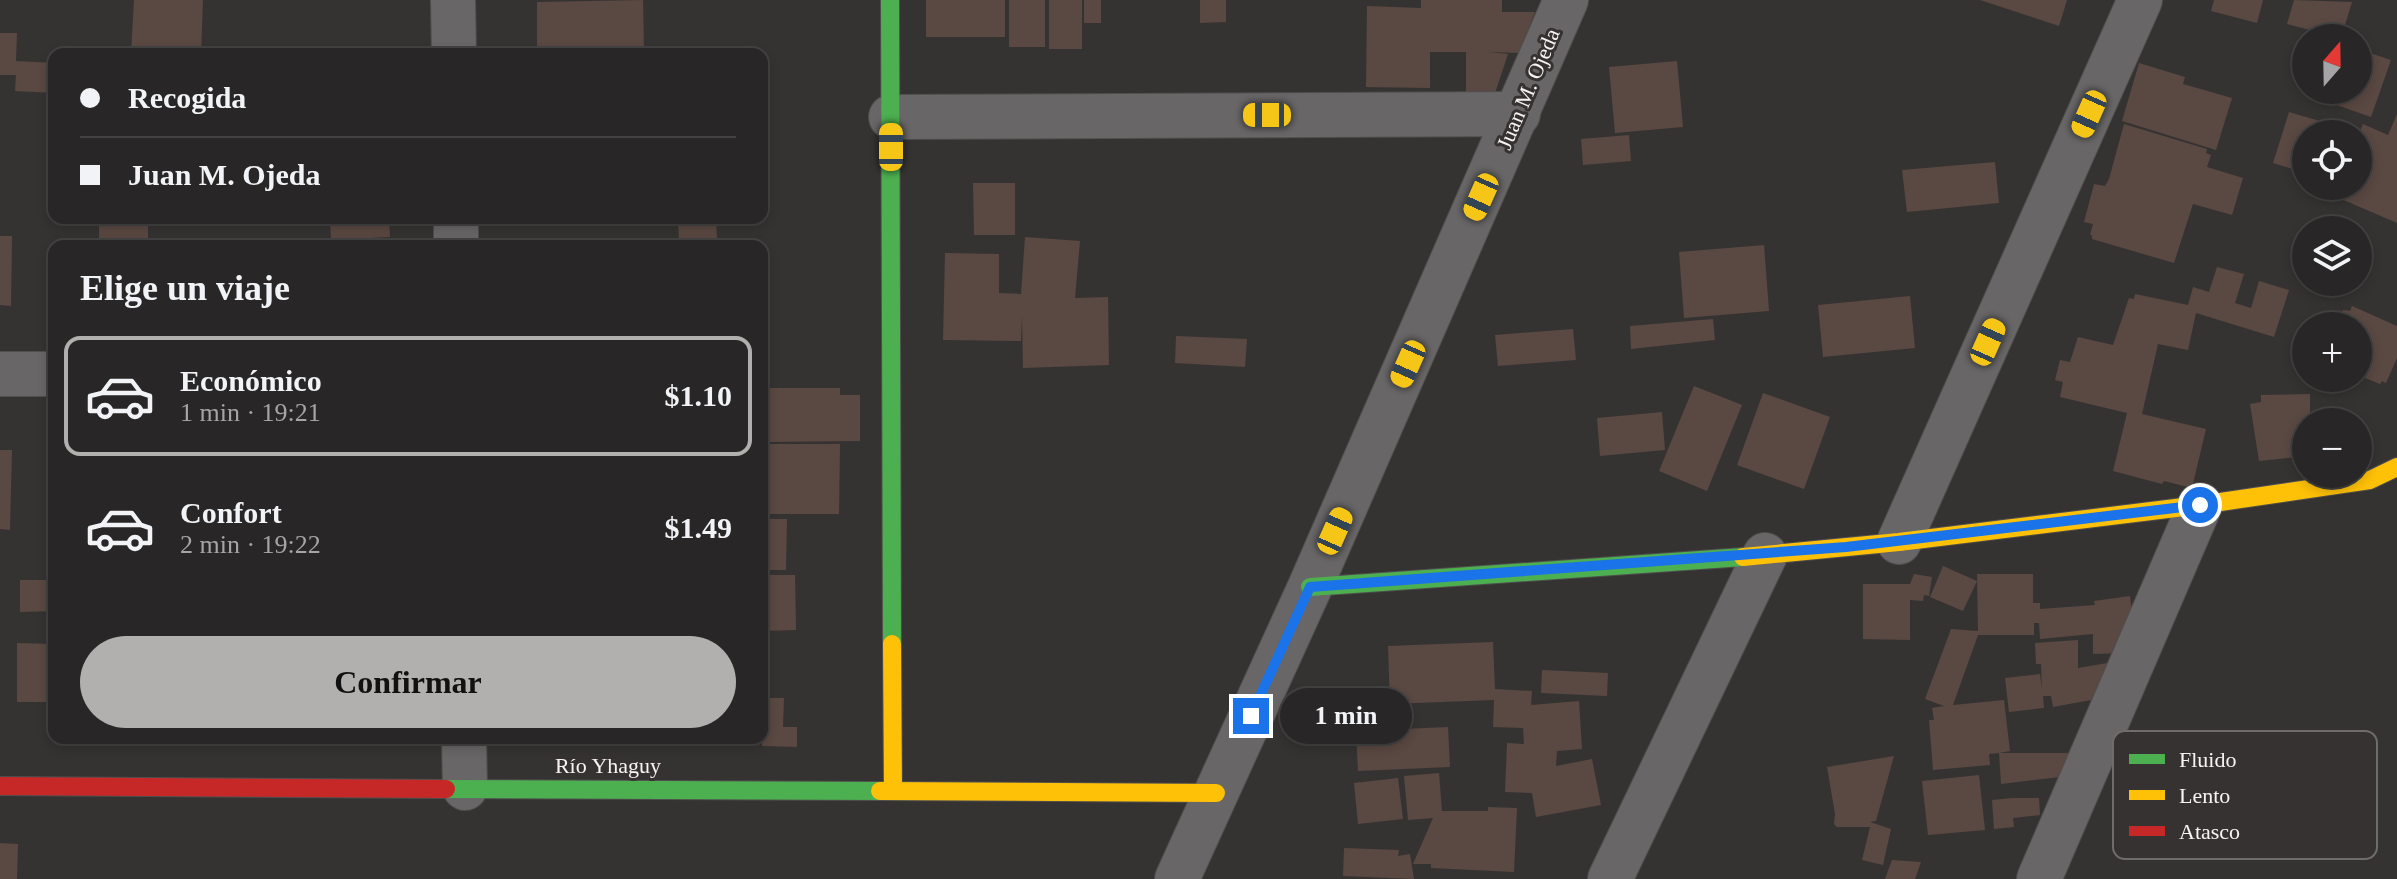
<!DOCTYPE html>
<html lang="es">
<meta charset="utf-8">
<style>
body{margin:0;font-family:"Times New Roman",serif;background:#343232;color:#f1f3f6;height:100vh;display:flex;flex-direction:column;font-size:30px;white-space:nowrap}
*{box-sizing:border-box;margin:0}
p{font-size:26px;color:#a5a5a7}
.icon{flex:none;width:44px;height:44px;fill:none;stroke:currentColor;stroke-width:2;stroke-linecap:round;stroke-linejoin:round}
.map{position:relative;flex:1;overflow:hidden}
.panel{position:absolute;left:48px;top:240px;width:720px;height:504px;display:flex;flex-direction:column;background:#282626;border-radius:16px;box-shadow:0 4px 12px #0003,0 0 0 2px #444343}
.panel>*{flex:none}
.hud{position:absolute;left:48px;top:48px;width:720px;height:176px;border-radius:16px;box-shadow:0 4px 12px #0003,0 0 0 2px #444343;display:grid;align-content:center;height:176px;padding:0 32px;background:#282626}
.needle{width:52px;rotate:20deg}
.tools{position:absolute;left:2292px;top:24px;display:grid;gap:16px}
.tools a{display:grid;place-items:center;width:80px;height:80px;border-radius:50%;background:#282626;box-shadow:0 4px 12px #0003,0 0 0 2px #444343;font-size:40px}
.end{position:absolute;width:36px;height:36px;margin:-18px;border:10px solid #1a73e8;background:#fff;box-shadow:0 0 0 4px #fff}
.from{border-radius:50%}
.bubble{position:absolute;height:56px;border-radius:28px;background:#282626;box-shadow:0 4px 12px #0003,0 0 0 2px #444343;font-size:26px;font-weight:700;line-height:56px;text-align:center}
.car{position:absolute;width:24px;height:48px;margin:-24px -12px;border-radius:10px;box-shadow:0 0 6px 2px #0007;background:linear-gradient(#f5c518 24%,#345 0 40%,#f5c518 0 76%,#345 0 86%,#f5c518 0)}
.hud b{display:flex;align-items:center;gap:28px;height:76px;font-size:30px}
.hud b+b{border-top:2px solid #444343}
.hud i{width:20px;height:20px;background:#f1f3f6}
ul{padding:0;list-style:none}
li{display:flex;align-items:center;gap:24px;height:120px;margin:0 16px 12px;padding:0 16px;border:4px solid transparent;border-radius:16px}
li div{flex:1}
li b{display:block;font-size:30px}
li em{font-style:normal;font-weight:700}
li.selected{border-color:#b2b0af}
li>.icon{width:72px;height:72px;stroke-width:1.5}
h2{padding:0 32px;font-size:36px;line-height:96px}
.button{display:flex;gap:16px;margin-top:auto;padding:16px 32px}
.button a{flex:1;height:92px;border-radius:48px;background:#b2b0af;color:#111;font-size:32px;font-weight:700;line-height:92px;text-align:center}
.map>svg:first-child{display:block}
.building{fill:#5a4842}
.lines{fill:none;stroke-linecap:round;stroke-linejoin:round}
.street-casing{stroke:#504f4e;stroke-width:46}
.fast-casing{stroke:#504f4e;stroke-width:20}
.slow-casing{stroke:#504f4e;stroke-width:20}
.jam-casing{stroke:#504f4e;stroke-width:20}
.street{stroke:#686666;stroke-width:44}
.fast{stroke:#4caf50;stroke-width:18}
.slow{stroke:#ffc107;stroke-width:18}
.jam{stroke:#c62828;stroke-width:18}
.route{stroke:#1a73e8;stroke-width:10}
.labels{text-anchor:middle;dominant-baseline:central;stroke-width:6;stroke-linejoin:round;paint-order:stroke}
.street-label{font-size:22px;fill:#f6f3f2;stroke:#363231}
.key{fill:#363231;stroke:#706c6b;stroke-width:2}
.key-label{font-size:22px;fill:#f6f3f2}
</style>
<div class="map">
<svg width="2397" height="879" viewBox="0 0 2397 879">
<rect width="100%" height="100%" fill="#353332"/>
<g class="building">
<path d="M134,0H203L201,54H131Z"/>
<path d="M643,0L644,52L537,53V2Z"/>
<rect x="926" y="0" width="79" height="37"/>
<rect x="1009" y="0" width="36" height="47"/>
<rect x="1049" y="0" width="33" height="49"/>
<rect x="1084" y="0" width="17" height="23"/>
<path d="M1200,0H1226V22L1200,23Z"/>
<path d="M1421,0H1502V12H1535L1519,53L1489,52L1508,54L1495,93H1466V52H1430V88L1366,87L1367,6L1421,8Z"/>
<path d="M1980,0H2067L2059,26Z"/>
<path d="M2214,0H2263L2257,23L2211,11Z"/>
<path d="M2294,0L2352,2L2341,38L2287,24Z"/>
<path d="M0,33H17L16,61L54,63V93L15,91L16,75H0Z"/>
<path d="M2358,49L2391,60L2371,117L2325,101L2329,90H2358Z"/>
<path d="M1677,61L1683,127L1615,133L1609,67Z"/>
<path d="M2139,63L2185,77L2183,84L2232,98L2216,150L2122,121Z"/>
<path d="M2289,112L2347,129L2345,134H2306V173L2273,163Z"/>
<path d="M2397,114V223L2332,195L2336,186H2358V136L2363,124L2388,135Z"/>
<path d="M2124,124L2207,149L2206,153L2211,155L2207,167L2243,178L2232,215L2193,204L2174,263L2092,239V235H2090L2093,224L2084,222L2094,184L2105,186L2109,179Z"/>
<path d="M1629,135L1631,161L1583,165L1581,139Z"/>
<path d="M1995,162L1999,203L1907,212L1902,170Z"/>
<path d="M973,183H1015V235H974Z"/>
<rect x="99" y="218" width="49" height="28"/>
<path d="M330,218H389L390,237L331,240Z"/>
<path d="M678,218H716L717,239L679,240Z"/>
<path d="M0,236H12L11,306L0,305Z"/>
<path d="M1025,237L1080,241L1075,298L1108,297L1109,365L1023,368L1022,316L1021,341L943,340L945,253L999,254V293L1021,294Z"/>
<path d="M1764,245L1769,311L1684,318L1679,252Z"/>
<path d="M2217,267L2244,274L2235,303L2251,308L2259,281L2289,290L2274,337L2196,313L2188,350L2158,344L2142,414L2206,429L2192,488L2164,481L2162,484L2113,471L2127,413L2060,397L2063,382L2055,380L2060,360L2070,362L2078,337L2113,345L2129,298L2134,299L2135,294L2188,305L2193,287L2209,292Z"/>
<path d="M1910,296L1915,348L1823,357L1818,305Z"/>
<path d="M2352,306L2397,326V358L2386,383L2382,381L2380,384L2358,375V326H2337L2343,310L2350,311Z"/>
<path d="M1713,319L1715,340L1631,349L1630,326Z"/>
<path d="M1573,329L1576,360L1498,366L1495,335Z"/>
<path d="M1176,336L1247,339L1245,367L1175,363Z"/>
<path d="M1694,386L1742,405L1707,491L1659,471Z"/>
<path d="M762,388H840V395H860V441L762,442Z"/>
<path d="M1763,393L1830,417L1804,489L1737,465Z"/>
<path d="M2310,394V422H2306V456L2259,461L2250,404L2261,402V395Z"/>
<path d="M1662,412L1665,450L1600,456L1597,418Z"/>
<path d="M762,444H840L839,514H762Z"/>
<path d="M0,450H12L10,530L0,529Z"/>
<path d="M762,519H787L786,570H762Z"/>
<path d="M1943,566L1977,581L1963,611L1930,597Z"/>
<path d="M1914,574L1932,577L1929,596L1924,595L1923,601L1910,600V640L1863,639V584H1910Z"/>
<path d="M1977,574H2033V603H2040V609L2095,605L2094,601L2130,596L2134,628L2121,630L2122,653L2093,654V634L2040,639L2039,623H2034V635H1978L1953,705L2004,700L2010,751L1999,753H2076L2069,776L2001,784L1999,753L1989,754L1990,765L1933,770L1929,720H1934L1932,708L1944,706L1925,699L1951,629L1978,631Z"/>
<path d="M762,575H795L796,630L762,631Z"/>
<path d="M20,580H54V611L20,612Z"/>
<path d="M2078,640V668L2107,663L2113,696L2053,707L2051,696H2043L2044,708L2009,712L2005,678L2040,674L2042,689L2041,664H2036L2035,643Z"/>
<path d="M1493,642L1495,689L1532,691L1531,705L1579,701L1582,749L1557,751L1556,766L1592,759L1601,805L1536,817L1532,793L1505,792L1507,743L1524,744L1523,728L1493,727L1494,700L1390,704L1388,646Z"/>
<path d="M17,643L54,644V702H17Z"/>
<rect x="762" y="661" width="4" height="33"/>
<path d="M1542,670L1608,673L1607,696L1541,693Z"/>
<path d="M763,698H784L783,727H797V747L762,746Z"/>
<path d="M1448,727L1450,767L1358,771L1356,731Z"/>
<path d="M1894,756L1876,821L1870,822L1891,829L1883,865L1862,860L1870,827H1837L1834,824L1835,814L1827,767Z"/>
<path d="M1439,773L1442,811H1488V807L1517,808L1514,872L1431,868V864H1413L1433,818L1408,820L1404,776Z"/>
<path d="M1979,775L1985,830L1928,835L1922,781Z"/>
<path d="M1398,778L1403,819L1358,824L1354,783Z"/>
<path d="M2012,798H2039L2040,815L2013,818L2014,827L1994,829L1992,800Z"/>
<path d="M0,843L18,844L17,879H0Z"/>
<path d="M1344,848L1399,850L1398,856L1410,854L1414,879L1343,876Z"/>
<path d="M1892,860L1921,862L1915,879H1885Z"/>
</g>
<g class="lines">
<defs>
<g id="street">
<path d="M453,0L454,54"/>
<path d="M891,117L1518,114"/>
<path d="M456,218V246"/>
<path d="M0,374H54"/>
<path d="M1899,542L2140,0"/>
<path d="M464,738L465,788"/>
<path d="M1177,879L1310,587L1566,0"/>
<path d="M1610,879L1765,555"/>
<path d="M2039,879L2200,505"/>
</g>
<g id="fast">
<path d="M890,0L892,644"/>
<path d="M1310,587L1743,557"/>
<path d="M446,789L880,791"/>
</g>
<g id="slow">
<path d="M1743,557L1899,542L2200,505L2370,480L2397,467"/>
<path d="M892,644L893,790"/>
<path d="M880,791L1216,793"/>
</g>
<path id="jam" d="M0,786L446,789"/>
</defs>
<use href="#street" class="street-casing"/>
<use href="#fast" class="fast-casing"/>
<use href="#slow" class="slow-casing"/>
<use href="#jam" class="jam-casing"/>
<use href="#street" class="street"/>
<use href="#fast" class="fast"/>
<use href="#slow" class="slow"/>
<use href="#jam" class="jam"/>
</g>
<g class="lines">
<path class="route" d="M1251,716L1310,587L1846,547L2200,505"/>
</g>
<g class="labels">
<g class="street-label">
<text transform="translate(1528 89) rotate(-67)">Juan M. Ojeda</text>
<text x="608" y="765">Río Yhaguy</text>
</g>
</g>
<rect x="2113" y="731" width="264" height="128" rx="12" class="key"/>
<rect x="2129" y="754" width="36" height="10" fill="#4caf50"/>
<rect x="2129" y="790" width="36" height="10" fill="#ffc107"/>
<rect x="2129" y="826" width="36" height="10" fill="#c62828"/>
<g class="key-label">
<text x="2179" y="767">Fluido</text>
<text x="2179" y="803">Lento</text>
<text x="2179" y="839">Atasco</text>
</g>
</svg>
<div class="tools">
<a><svg class="needle" viewBox="-14 -14 28 28"><path d="M0-13l5 13h-10z" fill="#e53935"/><path d="M0 13l5-13h-10z" fill="#a5a5a7"/></svg></a>
<a><svg class="icon" aria-label="locate" viewBox="0 0 24 24"><circle cx="12" cy="12" r="6"/><path d="M12 2v4M12 18v4M2 12h4M18 12h4"/></svg></a>
<a><svg class="icon" aria-label="layers" viewBox="0 0 24 24"><path d="M12 4l9 5-9 5-9-5zM3 14l9 5 9-5"/></svg></a>
<a>+</a>
<a>−</a>
</div>
<i class="end from" style="left:2200px;top:505px"></i>
<i class="end" style="left:1251px;top:716px"></i>
<div class="bubble" style="left:1280px;top:688px;width:132px">1 min</div>
<i class="car" style="left:2089px;top:114px;rotate:204deg"></i>
<i class="car" style="left:1267px;top:115px;rotate:270deg"></i>
<i class="car" style="left:891px;top:147px;rotate:0deg"></i>
<i class="car" style="left:1481px;top:197px;rotate:204deg"></i>
<i class="car" style="left:1988px;top:342px;rotate:24deg"></i>
<i class="car" style="left:1408px;top:364px;rotate:204deg"></i>
<i class="car" style="left:1335px;top:531px;rotate:24deg"></i>
<div class="hud">
<b><i class="from"></i>Recogida</b>
<b><i></i>Juan M. Ojeda</b>
</div>
<section class="panel">
<h2>Elige un viaje</h2>
<ul>
<li class="selected"><svg class="icon" aria-label="car" viewBox="0 0 24 24"><path d="M5 17H2v-5l4-1 3-4h7l3 4 3 1v5h-3M9 17h6M6 11h13"/><circle cx="7" cy="17" r="2"/><circle cx="17" cy="17" r="2"/></svg><div><b>Económico</b><p>1 min · 19:21</p></div><em>$1.10</em></li>
<li><svg class="icon" aria-label="car" viewBox="0 0 24 24"><path d="M5 17H2v-5l4-1 3-4h7l3 4 3 1v5h-3M9 17h6M6 11h13"/><circle cx="7" cy="17" r="2"/><circle cx="17" cy="17" r="2"/></svg><div><b>Confort</b><p>2 min · 19:22</p></div><em>$1.49</em></li>
</ul>
<div class="button"><a>Confirmar</a></div>
</section>
</div>
